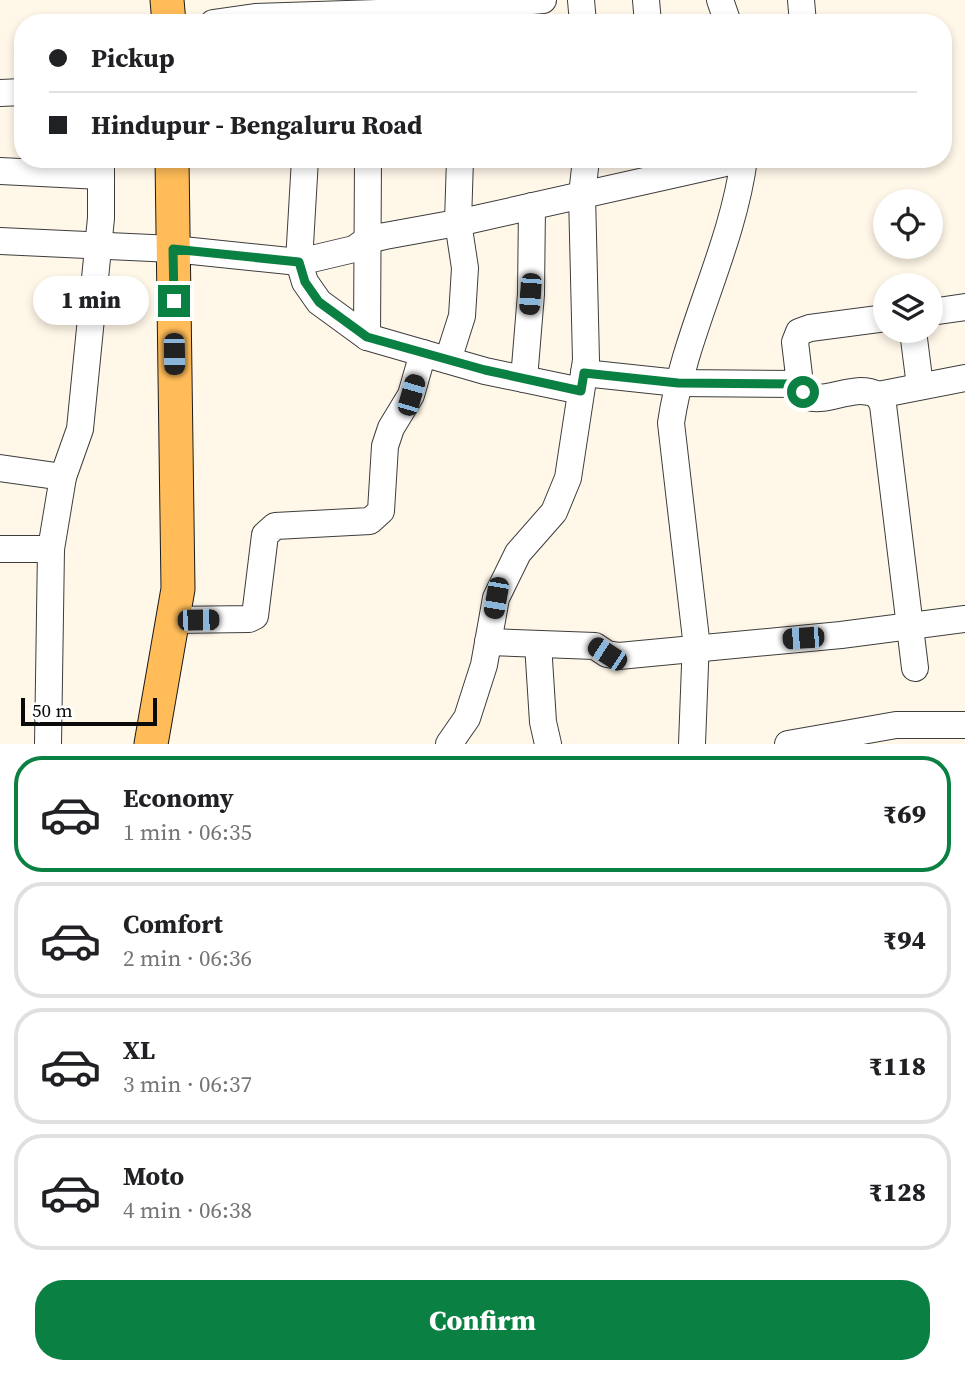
<!DOCTYPE html>
<meta charset="utf-8">
<style>
body{margin:0;font-family:"Source Serif 4",serif;background:#f6f6f6;color:#202124;height:100vh;display:flex;flex-direction:column;font-size:26px;white-space:nowrap}
*{box-sizing:border-box;margin:0}
p{font-size:23px;color:#757577}
.icon{flex:none;width:38px;height:38px;fill:none;stroke:currentColor;stroke-width:2;stroke-linecap:round;stroke-linejoin:round}
.map{position:relative;height:744px;overflow:hidden}
.sheet{display:flex;flex-direction:column;background:#fff;flex:1}
.sheet>*{flex:none}
.banner{position:absolute;left:14px;top:14px;width:938px;height:154px;border-radius:28px;box-shadow:0 4px 10px #0003;display:grid;align-content:center;height:154px;padding:0 35px;background:#fff}
.buttons{position:absolute;left:873px;top:189px;display:grid;gap:14px}
.buttons a{display:grid;place-items:center;width:70px;height:70px;border-radius:50%;background:#fff;box-shadow:0 4px 10px #0003;font-size:35px}
.scale{position:absolute;left:21px;bottom:18px;width:136px;box-sizing:border-box;padding-left:7px;border:4px solid #0a0a0a;border-top:0;font-size:19px;line-height:24px;white-space:nowrap;color:#0a0a0a;-webkit-text-stroke:5px #fff;paint-order:stroke}
.end{position:absolute;width:32px;height:32px;margin:-16px;border:9px solid #0b8043;background:#fff;box-shadow:0 0 0 4px #fff}
.from{border-radius:50%}
.bubble{position:absolute;height:49px;border-radius:24px;background:#fff;box-shadow:0 4px 10px #0003;font-size:23px;font-weight:800;line-height:49px;text-align:center}
.car{position:absolute;width:21px;height:42px;margin:-21px -10px;border-radius:9px;box-shadow:0 0 5px 2px #0007;background:linear-gradient(#222 24%,#8ab4d8 0 40%,#222 0 76%,#8ab4d8 0 86%,#222 0)}
.banner b{display:flex;align-items:center;gap:24px;height:66px;font-size:26px}
.banner b+b{border-top:2px solid #e0e0e0}
.banner i{width:18px;height:18px;background:#202124}
ul{padding:12px 0 0;list-style:none}
li{display:flex;align-items:center;gap:21px;height:116px;margin:0 14px 10px;padding:0 21px;border:4px solid #e0e0e0;border-radius:28px}
li div{flex:1}
li b{display:block;font-size:26px}
li em{font-style:normal;font-weight:800}
li.current{border-color:#0b8043}
li>.icon{width:63px;height:63px;stroke-width:1.5}
.button{display:flex;gap:14px;margin-top:auto;padding:14px 35px}
.button a{flex:1;height:80px;border-radius:28px;background:#0b8043;color:#fff;font-size:28px;font-weight:800;line-height:80px;text-align:center}
.map>svg:first-child{display:block}
.lines{fill:none;stroke-linecap:round;stroke-linejoin:round}
.minor-casing{stroke:#3d3d3d;stroke-width:28}
.major-casing{stroke:#1b1b1b;stroke-width:35}
.minor{stroke:#fff;stroke-width:26}
.major{stroke:#ffbc58;stroke-width:33}
.route{stroke:#0b8043;stroke-width:9}
</style>
<div class="map">
<svg width="965" height="744" viewBox="0 0 965 744">
<rect width="100%" height="100%" fill="#fff7e8"/>
<g class="lines">
<defs>
<g id="minor">
<path d="M581,0L583,23"/>
<path d="M646,0L648,23"/>
<path d="M720,0L728,23"/>
<path d="M801,0L803,23"/>
<path d="M213,23L255,17L408,12L543,0"/>
<path d="M0,93L23,92"/>
<path d="M305,159L299,262L305,282L319,302L367,337L485,371L581,391"/>
<path d="M0,171L101,176"/>
<path d="M0,241L173,249L299,262L354,249L367,240L385,236L462,222L743,159"/>
<path d="M931,312L965,307"/>
<path d="M913,331L920,386"/>
<path d="M367,337L368,159"/>
<path d="M448,360L462,316L465,268L458,222L460,159"/>
<path d="M584,373L678,383L800,384L795,342L799,332L810,328L886,318"/>
<path d="M524,379L531,294L532,206"/>
<path d="M800,384L807,397C831,403 853,383 878,395L965,378"/>
<path d="M878,395L883,405L915,668"/>
<path d="M0,468L63,477"/>
<path d="M0,549H51L63,477L80,429L101,218V159"/>
<path d="M172,620L249,619L255,616L265,535L275,526L370,521L381,511L385,446L391,428L411,395L423,353"/>
<path d="M488,642L595,646L607,654L619,656L841,635L965,619"/>
<path d="M538,644L543,722L548,744"/>
<path d="M48,744L51,549"/>
<path d="M449,744L467,718L484,665L496,598L518,553L554,512L568,478L586,360L582,195L586,159"/>
<path d="M692,744L696,639L671,423C684,333 732,250 744,159"/>
<path d="M788,744L896,725H965"/>
</g>
<g id="major">
<path d="M167,0L169,23"/>
<path d="M151,744L178,589L172,159"/>
</g>
</defs>
<use href="#minor" class="minor-casing"/>
<use href="#major" class="major-casing"/>
<use href="#minor" class="minor"/>
<use href="#major" class="major"/>
</g>
<g class="lines">
<path class="route" d="M174,301L173,249L299,262L305,282L319,302L367,337L485,370L581,391L584,373L678,383L800,384L803,392"/>
</g>
</svg>
<div class="buttons">
<a><svg class="icon" aria-label="locate" viewBox="0 0 24 24"><circle cx="12" cy="12" r="6"/><path d="M12 2v4M12 18v4M2 12h4M18 12h4"/></svg></a>
<a><svg class="icon" aria-label="layers" viewBox="0 0 24 24"><path d="M12 4l9 5-9 5-9-5zM3 14l9 5 9-5"/></svg></a>
</div>
<div class="scale">50 m</div>
<i class="end from" style="left:803px;top:392px"></i>
<i class="end" style="left:174px;top:301px"></i>
<div class="bubble" style="left:33px;top:276px;width:116px">1 min</div>
<i class="car" style="left:530px;top:294px;rotate:184deg"></i>
<i class="car" style="left:174px;top:354px;rotate:179deg"></i>
<i class="car" style="left:411px;top:395px;rotate:16deg"></i>
<i class="car" style="left:496px;top:598px;rotate:190deg"></i>
<i class="car" style="left:198px;top:620px;rotate:89deg"></i>
<i class="car" style="left:803px;top:638px;rotate:266deg"></i>
<i class="car" style="left:607px;top:654px;rotate:303deg"></i>
<div class="banner">
<b><i class="from"></i>Pickup</b>
<b><i></i>Hindupur - Bengaluru Road</b>
</div>
</div>
<section class="sheet">
<ul>
<li class="current"><svg class="icon" aria-label="car" viewBox="0 0 24 24"><path d="M5 17H2v-5l4-1 3-4h7l3 4 3 1v5h-3M9 17h6M6 11h13"/><circle cx="7" cy="17" r="2"/><circle cx="17" cy="17" r="2"/></svg><div><b>Economy</b><p>1 min · 06:35</p></div><em>₹69</em></li>
<li><svg class="icon" aria-label="car" viewBox="0 0 24 24"><path d="M5 17H2v-5l4-1 3-4h7l3 4 3 1v5h-3M9 17h6M6 11h13"/><circle cx="7" cy="17" r="2"/><circle cx="17" cy="17" r="2"/></svg><div><b>Comfort</b><p>2 min · 06:36</p></div><em>₹94</em></li>
<li><svg class="icon" aria-label="car" viewBox="0 0 24 24"><path d="M5 17H2v-5l4-1 3-4h7l3 4 3 1v5h-3M9 17h6M6 11h13"/><circle cx="7" cy="17" r="2"/><circle cx="17" cy="17" r="2"/></svg><div><b>XL</b><p>3 min · 06:37</p></div><em>₹118</em></li>
<li><svg class="icon" aria-label="car" viewBox="0 0 24 24"><path d="M5 17H2v-5l4-1 3-4h7l3 4 3 1v5h-3M9 17h6M6 11h13"/><circle cx="7" cy="17" r="2"/><circle cx="17" cy="17" r="2"/></svg><div><b>Moto</b><p>4 min · 06:38</p></div><em>₹128</em></li>
</ul>
<div class="button"><a>Confirm</a></div>
</section>
